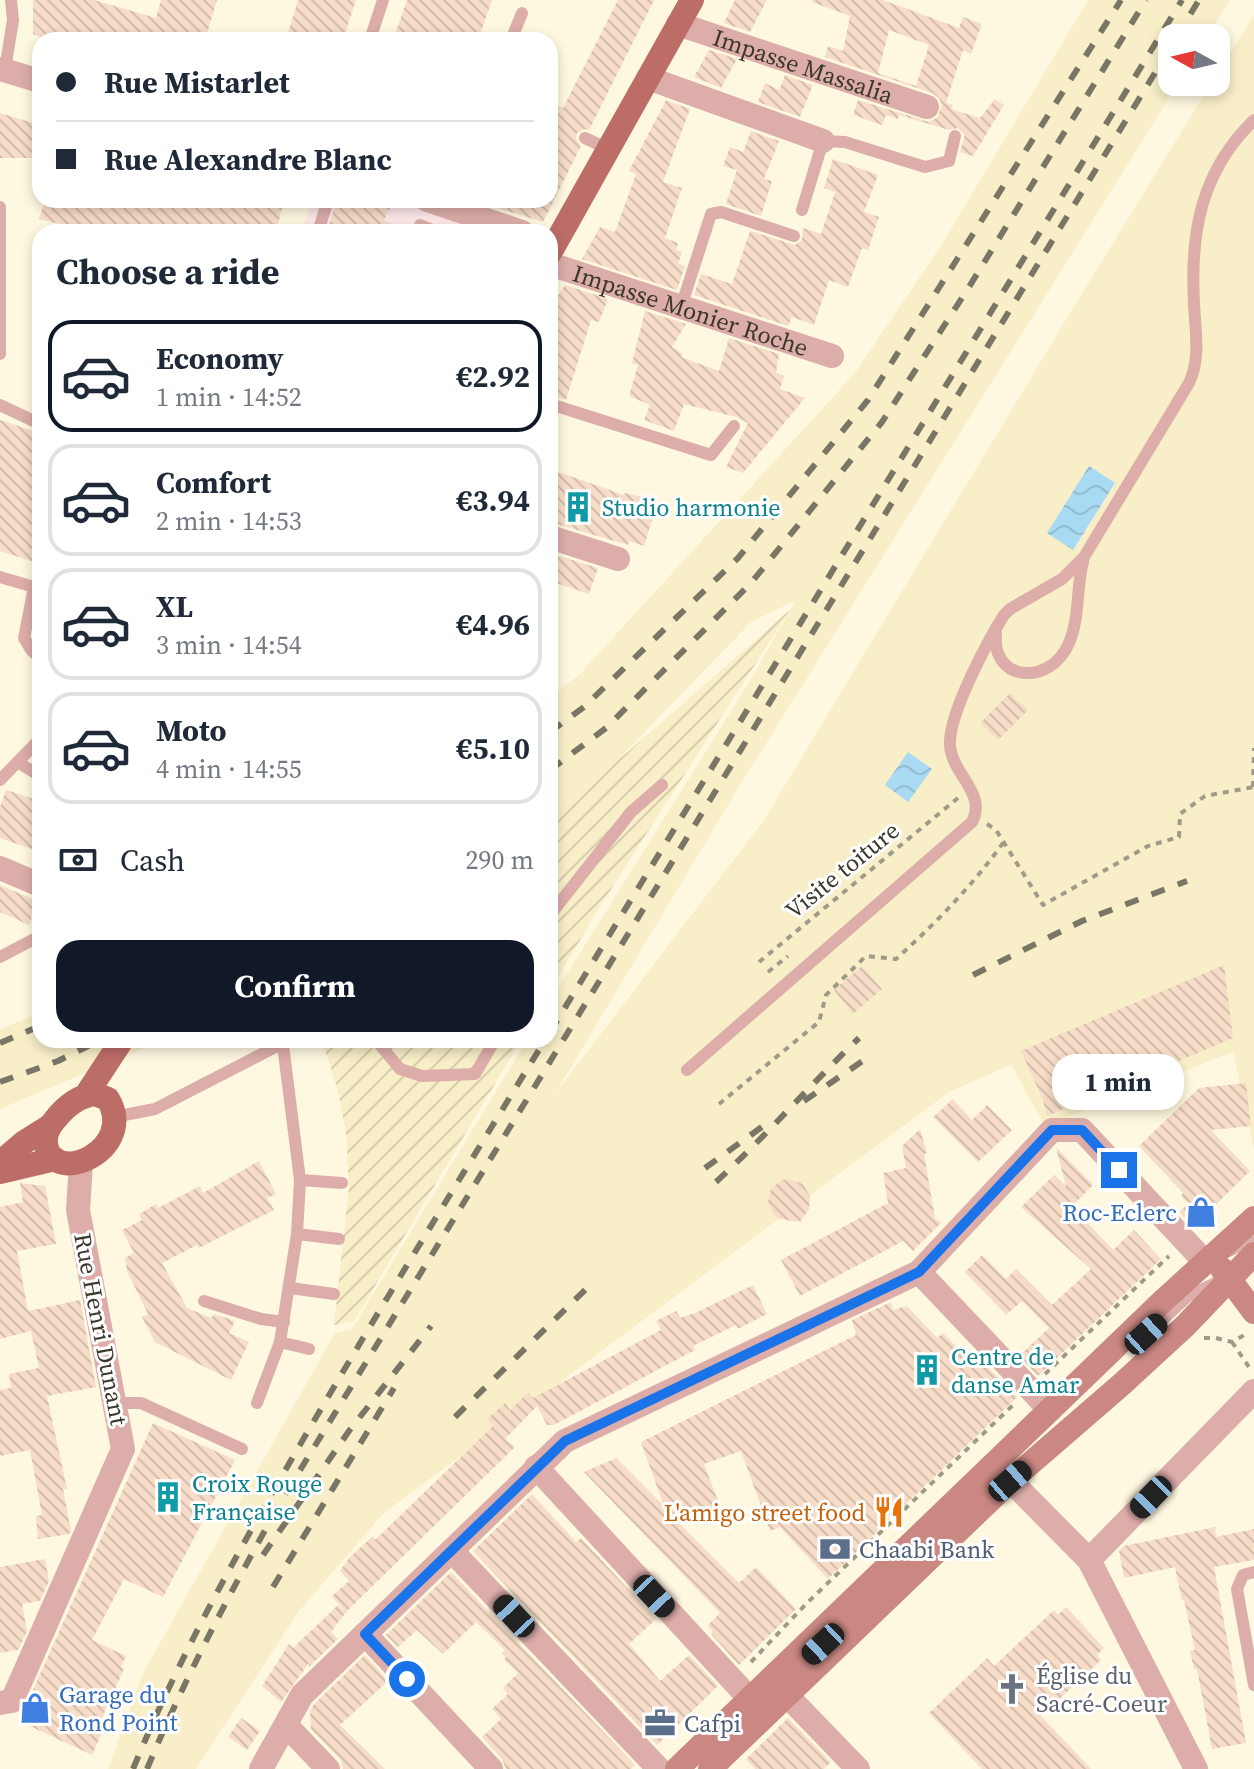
<!DOCTYPE html>
<meta charset="utf-8">
<style>
body{margin:0;font-family:"Source Serif 4",serif;background:#f2f2f3;color:#1f2937;height:100vh;display:flex;flex-direction:column;font-size:30px;white-space:nowrap}
*{box-sizing:border-box;margin:0}
p{font-size:26px;color:#747a83}
.icon{flex:none;width:44px;height:44px;fill:none;stroke:currentColor;stroke-width:2;stroke-linecap:round;stroke-linejoin:round}
.map{position:relative;flex:1;overflow:hidden}
.details{position:absolute;left:32px;top:224px;width:526px;height:824px;display:flex;flex-direction:column;background:#fff;border-radius:24px;box-shadow:0 4px 12px #0003}
.details>*{flex:none}
.top-card{position:absolute;left:32px;top:32px;width:526px;height:176px;border-radius:24px;box-shadow:0 4px 12px #0003;display:grid;align-content:center;height:176px;padding:0 24px;background:#fff}
.needle{width:52px;rotate:278deg}
.fabs{position:absolute;left:1158px;top:24px;display:grid;gap:16px}
.fabs a{display:grid;place-items:center;width:72px;height:72px;border-radius:16px;background:#fff;box-shadow:0 4px 12px #0003;font-size:40px}
.end{position:absolute;width:36px;height:36px;margin:-18px;border:10px solid #1a73e8;background:#fff;box-shadow:0 0 0 4px #fff}
.from{border-radius:50%}
.bubble{position:absolute;height:56px;border-radius:24px;background:#fff;box-shadow:0 4px 12px #0003;font-size:26px;font-weight:700;line-height:56px;text-align:center}
.car{position:absolute;width:24px;height:48px;margin:-24px -12px;border-radius:10px;box-shadow:0 0 6px 2px #0007;background:linear-gradient(#222 24%,#8ab4d8 0 40%,#222 0 76%,#8ab4d8 0 86%,#222 0)}
.top-card b{display:flex;align-items:center;gap:28px;height:76px;font-size:30px}
.top-card b+b{border-top:2px solid #e0e1e3}
.top-card i{width:20px;height:20px;background:#1f2937}
ul{padding:0;list-style:none}
li{display:flex;align-items:center;gap:24px;height:112px;margin:0 16px 12px;padding:0 8px;border:4px solid #e0e1e3;border-radius:24px}
li div{flex:1}
li b{display:block;font-size:30px}
li em{font-style:normal;font-weight:700}
li.current{border-color:#111827}
li>.icon{width:72px;height:72px;stroke-width:1.5}
h2{padding:0 24px;font-size:36px;line-height:96px}
.pay{display:flex;align-items:center;gap:20px;height:88px;padding:0 24px;font-size:30px}
.pay p{margin-inline-start:auto}
.action{display:flex;gap:16px;margin-top:auto;padding:16px 24px}
.action a{flex:1;height:92px;border-radius:24px;background:#111827;color:#fff;font-size:32px;font-weight:700;line-height:92px;text-align:center}
.map>svg:first-child{display:block}
.commercial{fill:#fee8e9}
.industrial{fill:url(#industrial-furrows)}
.built{fill:#f8eec8}
.water{fill:url(#water-waves)}
.building{fill:url(#building-back-hatch);fill-rule:evenodd}
.lines{fill:none;stroke-linecap:round;stroke-linejoin:round}
.path{stroke:#a09b88;stroke-width:4;stroke-dasharray:6 6;stroke-linecap:butt}
.lane{stroke:#dcada9;stroke-width:12}
.street{stroke:#dcada9;stroke-width:24}
.secondary{stroke:#cb8883;stroke-width:24}
.primary{stroke:#bd6d68;stroke-width:24}
.rail{stroke:#7a7666;stroke-width:6;stroke-dasharray:14 14;stroke-linecap:butt}
.route{stroke:#1a73e8;stroke-width:10}
.labels{text-anchor:middle;dominant-baseline:central;stroke-width:6;stroke-linejoin:round;paint-order:stroke}
.street-label{font-size:24px;fill:#3a372b;stroke:#fff}
.culture-label{font-size:24px;fill:#0d838f;stroke:#fff;text-anchor:start}
.shop-label{font-size:24px;fill:#366cbe;stroke:#fff;text-anchor:end}
.food-label{font-size:24px;fill:#c56008;stroke:#fff;text-anchor:end}
.service-label{font-size:24px;fill:#4e5e75;stroke:#fff;text-anchor:start}
.worship-label{font-size:24px;fill:#5b616d;stroke:#fff;text-anchor:start}
</style>
<div class="map">
<svg width="1254" height="1769" viewBox="0 0 1254 1769">
<defs>
<pattern id="industrial-furrows" width="10" height="10" patternUnits="userSpaceOnUse" patternTransform="scale(2)"><rect width="10" height="10" fill="#f8eec8"/><path d="M-1 1l2-2M0 10L10 0M9 11l2-2" fill="none" stroke="#d5cdac"/></pattern>
<pattern id="water-waves" width="16" height="10" patternUnits="userSpaceOnUse" patternTransform="scale(2)"><rect width="16" height="10" fill="#a8daf3"/><path d="M0 5q4-4 8 0t8 0" fill="none" stroke="#91bcd0"/></pattern>
<pattern id="building-back-hatch" width="6" height="6" patternUnits="userSpaceOnUse" patternTransform="scale(2)"><rect width="6" height="6" fill="#f7ddc8"/><path d="M-1 5l2 2M0 0l6 6M5-1l2 2" fill="none" stroke="#d4beac"/></pattern>
</defs>
<rect width="100%" height="100%" fill="#fff8e0"/>
<path class="commercial" d="M313,200H404L501,232H301Z"/>
<g class="industrial">
<path d="M790,610L597,911L550,991V815L615,763Z"/>
<path d="M322,1040H521L354,1321L334,1325L349,1187L346,1133L338,1091Z"/>
</g>
<g class="built">
<path d="M1088,0H1230L1206,38H1172V82H1179L734,795L555,1094L764,820L1070,313L1212,82H1216V76L1254,15V1150L1233,1052L1045,1126L1011,1065L949,1092L383,1514L299,1611L196,1769H108L143,1673L335,1333L352,1329L527,1040H550V1001L753,676L795,601L751,622L615,763L550,815V697L579,675L855,373L942,244Z"/>
<path d="M40,1013V1040H163L0,1109V1029Z"/>
</g>
<g class="water">
<path d="M1089,466L1115,483L1073,550L1047,533Z"/>
<path d="M908,752L932,769L908,802L885,785Z"/>
</g>
<g class="building">
<path d="M33,0H94L156,18L161,0H217L205,40H51L33,34Z"/>
<path d="M298,0H356L343,40H286Z"/>
<path d="M407,0H492L478,40H393Z"/>
<path d="M618,0H654L589,130L584,129L577,133L576,139L581,146L543,222L484,204L485,200H550V101L563,108Z"/>
<path d="M735,0H767L750,32L724,23Z"/>
<path d="M813,0H883L959,28L963,17L982,24L971,54L963,50L946,103L953,105L951,109L980,118L995,99L1004,105L973,156L960,152L965,135L958,128L949,130L899,115L898,119L886,115L882,125L853,115L858,100L929,122L937,118L942,105L939,98L932,93L825,57L828,46L843,51L850,16L812,2ZM889,30L929,45L916,86L878,73Z"/>
<path d="M709,50L737,59L721,88L694,77Z"/>
<path d="M785,75L813,85L800,117L758,102L765,83L779,90Z"/>
<path d="M666,100L690,109L663,182L682,188L665,238L678,243L676,250L682,252L678,264L685,266L677,290L582,259L600,227L615,232L636,174L629,171Z"/>
<path d="M0,113L40,125V158H0Z"/>
<path d="M751,131L779,141L764,179L772,181L761,216L726,204L737,170L723,166L730,147L743,152Z"/>
<path d="M833,159L878,175L864,212L879,217L868,250L862,248L848,287L829,280L814,325L792,317L788,326L694,295L701,274L732,284L750,231L795,245L802,240L803,228L821,234L835,192L824,188Z"/>
<path d="M45,200H284L276,232H94L39,219Z"/>
<path d="M337,200H394L384,220L406,232H327Z"/>
<path d="M565,285L608,299L599,322L591,320L566,400L550,395V308Z"/>
<path d="M645,311L686,324L672,347L683,354L681,357L719,371L729,338L779,354L776,373L784,376L780,389L805,398L743,473L726,467L748,423L736,417L684,404L674,431L644,420L650,405L629,396L638,365L632,363Z"/>
<path d="M0,420L40,433V564L0,551Z"/>
<path d="M550,469L624,495L625,493L642,497L636,515L652,520L644,546L629,541L628,545L550,522Z"/>
<path d="M550,553L598,568L589,594L550,581Z"/>
<path d="M1010,693L1028,710L998,740L980,723Z"/>
<path d="M6,790L40,801V852L0,838V807Z"/>
<path d="M0,885L37,901L29,925L0,912Z"/>
<path d="M1224,965L1233,1038L1047,1116L1043,1100L1021,1051Z"/>
<path d="M862,966L882,989L853,1014L834,990Z"/>
<path d="M1246,1083L1251,1126L1211,1130L1250,1171L1193,1227L1179,1212L1188,1204L1181,1196L1183,1193L1139,1146L1199,1088Z"/>
<path d="M953,1099L972,1120L987,1105L1012,1130L978,1162L933,1117Z"/>
<path d="M920,1129L927,1153L924,1154L935,1218L941,1223L913,1251L903,1241L800,1296L781,1260L888,1203L883,1173L906,1168L902,1146Z"/>
<path d="M1056,1147L1093,1185L1072,1206L1113,1250L1134,1230L1161,1259L1038,1376L1019,1356L1049,1328L1022,1301L1006,1315L965,1272L982,1255L1006,1279L1016,1269L1052,1305L1091,1269L1021,1207L1054,1175L1066,1187Z"/>
<path d="M259,1161L276,1194L267,1198L274,1210L199,1248L197,1245L162,1263L187,1308L211,1318L214,1314L235,1321L229,1333L249,1342L231,1380L155,1342L142,1317L148,1314L127,1271L125,1258L134,1253L122,1230L142,1220L139,1214L156,1204L158,1208L200,1186L203,1193Z"/>
<path d="M789,1179L803,1184L810,1196L809,1209L800,1222L779,1219L774,1215L768,1202L771,1189L782,1180Z"/>
<path d="M20,1183L45,1186L56,1244L17,1251L28,1311L80,1300L96,1387L47,1396L67,1489H63L71,1531L69,1534L38,1539L36,1516L42,1515L30,1450L0,1456V1390L11,1388L9,1374L39,1368L31,1331L0,1339V1207L23,1202Z"/>
<path d="M753,1285L767,1314L738,1329L736,1325L693,1346L695,1350L554,1425H547L537,1406L505,1439L515,1447L346,1612L331,1632L338,1639L309,1667V1663L281,1702L262,1686L289,1644L293,1648L338,1605L345,1611L332,1596L349,1581L340,1571L349,1558L372,1537L375,1540L493,1426L487,1419L505,1403L510,1410L528,1393L533,1398L661,1330L656,1321L676,1311L680,1318L695,1313Z"/>
<path d="M891,1302L893,1310L907,1306L937,1338L943,1333L977,1368L983,1362L1017,1397L828,1579L780,1527L770,1531L741,1451L704,1464L720,1506L678,1522L739,1583L756,1567L796,1609L739,1665L711,1634L713,1632L708,1625L720,1613L584,1472L616,1458L664,1506L641,1442L856,1335L852,1320Z"/>
<path d="M153,1423L235,1460L163,1597L124,1579L92,1640L126,1656L121,1667L124,1669L100,1722L106,1724L92,1755L19,1721Z"/>
<path d="M532,1494L576,1542L581,1538L656,1619L629,1644L660,1681L689,1655L718,1686L657,1745L473,1551Z"/>
<path d="M1215,1527L1216,1537L1254,1529V1560L1214,1567L1246,1743L1212,1749L1197,1669H1194L1190,1651L1195,1650L1184,1600L1182,1601L1175,1567L1124,1578L1119,1551L1124,1546Z"/>
<path d="M45,1559L49,1581L40,1601L22,1604L27,1631L18,1650L0,1653V1567Z"/>
<path d="M451,1572L635,1765L631,1769H506L502,1759L482,1737L501,1719L492,1709L508,1694L503,1688L518,1673L504,1660L506,1657L502,1653L505,1650L476,1622L443,1654L417,1630L398,1647L386,1635Z"/>
<path d="M1066,1607L1104,1648L1097,1655L1101,1660L1041,1716L1091,1769H982L929,1713L987,1658L994,1666L1054,1610L1058,1615Z"/>
<path d="M365,1655L388,1681L340,1725L385,1769H343L341,1760L311,1729L310,1711L314,1704Z"/>
<path d="M241,1718L260,1731L247,1750L228,1737Z"/>
<path d="M788,1718L831,1762L824,1769H755L746,1759Z"/>
</g>
<g class="lines">
<g class="path">
<path d="M1253,787L1254,748"/>
<path d="M987,824L996,830L1043,905L1148,846L1179,837L1180,814L1205,796L1254,787"/>
<path d="M759,962L958,798"/>
<path d="M768,972L788,956"/>
<path d="M719,1104L819,1022L826,995L866,956L896,959C936,923 972,886 1003,843"/>
<path d="M1204,1338H1216L1232,1342L1248,1333"/>
<path d="M1232,1342L1251,1370"/>
<path d="M1045,1374L1169,1256"/>
<path d="M751,1662L806,1604L1013,1405"/>
</g>
<g class="lane">
<path d="M370,40L383,0"/>
<path d="M511,40L522,13"/>
<path d="M5,70L13,20L11,0"/>
<path d="M585,138L608,149"/>
<path d="M0,207V354"/>
<path d="M802,210L823,141L845,142L925,167L949,161L955,136"/>
<path d="M420,225L437,232"/>
<path d="M318,232L328,200"/>
<path d="M681,307L711,214L721,212L794,236"/>
<path d="M550,404L711,455L734,426"/>
<path d="M0,405L38,423"/>
<path d="M0,577L34,587L24,638L32,651L40,658"/>
<path d="M996,633C991,683 1051,686 1069,643C1080,618 1076,588 1083,562"/>
<path d="M19,763L40,776"/>
<path d="M0,780L40,739"/>
<path d="M550,915L631,812L662,785"/>
<path d="M0,957L40,936"/>
<path d="M376,1040L400,1069L422,1076L475,1074L495,1040"/>
<path d="M687,1070L972,822C988,792 949,773 950,742C950,712 987,642 1004,615L1010,609L1062,579L1084,557L1189,383C1201,358 1195,330 1194,303C1190,233 1201,171 1254,120"/>
<path d="M114,1117L155,1109L289,1040"/>
<path d="M300,1180L342,1183"/>
<path d="M297,1234L339,1239"/>
<path d="M1229,1251L1254,1238"/>
<path d="M290,1288L334,1294"/>
<path d="M204,1301L261,1319L284,1322"/>
<path d="M1139,1341L1187,1297L1219,1281"/>
<path d="M280,1342L309,1349"/>
<path d="M115,1403H141L242,1449"/>
<path d="M257,1403L280,1342L297,1234L300,1180L283,1045"/>
<path d="M1254,1572L1243,1575L1237,1589L1254,1685"/>
</g>
<g class="street">
<path id="s1" d="M678,24L927,107"/>
<path d="M0,69L40,81"/>
<path d="M648,78L823,141"/>
<path d="M427,200L522,232"/>
<path id="s2" d="M550,264L832,356"/>
<path d="M550,537L618,559"/>
<path d="M0,868L40,885"/>
<path d="M919,1272L1050,1410"/>
<path d="M536,1467L762,1712"/>
<path d="M997,1467L1089,1560L1196,1769"/>
<path d="M452,1551L659,1769"/>
<path d="M1089,1560L1254,1391"/>
<path d="M365,1634L491,1769"/>
<path d="M774,1682L858,1769"/>
<path d="M0,1703L12,1701L123,1449L78,1210L81,1162"/>
<path d="M287,1726L328,1769"/>
<path d="M261,1769L302,1695L565,1441L919,1272L1052,1130H1082L1205,1262"/>
</g>
<g class="secondary">
<path d="M1222,1269L1254,1312"/>
<path d="M677,1769L1164,1300L1254,1218"/>
<path d="M710,1769L1010,1481L1122,1384L1185,1326L1254,1254"/>
</g>
<g class="primary">
<path d="M550,253L692,0"/>
<path d="M95,1094L108,1099C138,1150 52,1188 46,1144C45,1135 48,1128 54,1121C64,1108 78,1096 95,1094Z"/>
<path d="M86,1095L122,1040"/>
<path d="M0,1163L23,1143L50,1126"/>
<path d="M0,1172L55,1159"/>
</g>
<g class="rail">
<path d="M1176,38L1199,0"/>
<path d="M550,732L584,707L738,558L868,400L1121,0"/>
<path d="M550,770L606,728L751,583L882,422L969,287L1146,0"/>
<path d="M973,975L1082,921L1187,881"/>
<path d="M550,1032L1182,0"/>
<path d="M0,1043L40,1026"/>
<path d="M0,1082L58,1061L100,1040"/>
<path d="M804,1101L870,1056"/>
<path d="M705,1168L766,1124"/>
<path d="M716,1182C766,1136 810,1085 859,1038"/>
<path d="M455,1417L587,1288"/>
<path d="M263,1555L349,1431L431,1326"/>
<path d="M273,1587L394,1388"/>
<path d="M133,1769C184,1645 250,1530 318,1414C392,1288 469,1164 545,1040"/>
<path d="M147,1769C186,1675 233,1587 283,1498L1172,45"/>
</g>
</g>
<g class="lines">
<path class="route" d="M407,1679L365,1634L565,1441L919,1272L1052,1130H1082L1119,1170"/>
</g>
<defs>
<symbol id="building-bare" viewBox="-9 -9 18 18"><path d="M-4-6H4V6H1V3H-1V6H-4ZM-2.5-4.3h1.7v1.8h-1.7ZM.8-4.3h1.7v1.8H.8ZM-2.5-1h1.7V.8h-1.7ZM.8-1h1.7V.8H.8Z" fill="#0f9aa8" stroke="#fff" stroke-width="2.5" paint-order="stroke"/></symbol>
<symbol id="shop-bare" viewBox="-9 -9 18 18"><path d="M-5-2.5h2.3a2.7 3.5 0 0 1 5.4 0H5L5.5 6h-11ZM-1.5-2.5h3a1.5 2.3 0 0 0-3 0Z" fill="#3f7fe0" stroke="#fff" stroke-width="2.5" paint-order="stroke"/></symbol>
<symbol id="restaurant-bare" viewBox="-9 -9 18 18"><path d="M-5-6h1v4h1v-4h1v4h1v-4h1v5L-1.5 .5V6h-2V.5L-5-1ZM5-6V6H3V1.5H1.5Q1.5-4 5-6Z" fill="#e8710a" stroke="#fff" stroke-width="2.5" paint-order="stroke"/></symbol>
<symbol id="bank-bare" viewBox="-9 -9 18 18"><path d="M-6-4H6V4H-6ZM0-2.3a2.3 2.3 0 1 0 0 4.6a2.3 2.3 0 1 0 0-4.6Z" fill="#5c6f8a" stroke="#fff" stroke-width="2.5" paint-order="stroke"/></symbol>
<symbol id="church-bare" viewBox="-9 -9 18 18"><path d="M-1.2-6h2.4v3.5h3.3v2.4h-3.3V6h-2.4V-.1h-3.3v-2.4h3.3Z" fill="#6b7280" stroke="#fff" stroke-width="2.5" paint-order="stroke"/></symbol>
<symbol id="office-bare" viewBox="-9 -9 18 18"><path d="M-6-3h4V-5.5h4V-3h4V5H-6ZM-1-4.5V-3h2v-1.5ZM-6 0V1H6V0Z" fill="#5c6f8a" stroke="#fff" stroke-width="2.5" paint-order="stroke"/></symbol>
</defs>
<g fill-rule="evenodd">
<use href="#building-bare" x="556" y="485" width="44" height="44"/>
<use href="#shop-bare" x="1179" y="1190" width="44" height="44"/>
<use href="#building-bare" x="905" y="1348" width="44" height="44"/>
<use href="#building-bare" x="146" y="1475" width="44" height="44"/>
<use href="#restaurant-bare" x="867" y="1490" width="44" height="44"/>
<use href="#bank-bare" x="813" y="1527" width="44" height="44"/>
<use href="#church-bare" x="990" y="1667" width="44" height="44"/>
<use href="#shop-bare" x="13" y="1686" width="44" height="44"/>
<use href="#office-bare" x="638" y="1701" width="44" height="44"/>
</g>
<g class="labels">
<g class="street-label">
<text stroke="none"><textPath href="#s1" startOffset="132">Impasse Massalia</textPath></text>
<text stroke="none"><textPath href="#s2" startOffset="148">Impasse Monier Roche</textPath></text>
<text transform="translate(842 870) rotate(-39)">Visite toiture</text>
<text transform="translate(101 1329) rotate(79)">Rue Henri Dunant</text>
</g>
<g class="culture-label">
<text x="602" y="507">Studio harmonie</text>
<text x="951" y="1356">Centre de<tspan x="951" dy="28">danse Amar</tspan></text>
<text x="192" y="1483">Croix Rouge<tspan x="192" dy="28">Française</tspan></text>
</g>
<g class="shop-label">
<text x="1177" y="1212">Roc-Eclerc</text>
<text x="59" y="1694" text-anchor="start">Garage du<tspan x="59" dy="28">Rond Point</tspan></text>
</g>
<g class="food-label">
<text x="865" y="1512">L'amigo street food</text>
</g>
<g class="service-label">
<text x="859" y="1549">Chaabi Bank</text>
<text x="684" y="1723">Cafpi</text>
</g>
<g class="worship-label">
<text x="1036" y="1675">Église du<tspan x="1036" dy="28">Sacré-Coeur</tspan></text>
</g>
</g>
</svg>
<div class="fabs">
<a><svg class="needle" viewBox="-14 -14 28 28"><path d="M0-13l5 13h-10z" fill="#e53935"/><path d="M0 13l5-13h-10z" fill="#747a83"/></svg></a>
</div>
<i class="end from" style="left:407px;top:1679px"></i>
<i class="end" style="left:1119px;top:1170px"></i>
<div class="bubble" style="left:1052px;top:1054px;width:132px">1 min</div>
<i class="car" style="left:1146px;top:1334px;rotate:48deg"></i>
<i class="car" style="left:1010px;top:1481px;rotate:49deg"></i>
<i class="car" style="left:1151px;top:1497px;rotate:224deg"></i>
<i class="car" style="left:654px;top:1596px;rotate:137deg"></i>
<i class="car" style="left:514px;top:1616px;rotate:317deg"></i>
<i class="car" style="left:823px;top:1644px;rotate:227deg"></i>
<div class="top-card">
<b><i class="from"></i>Rue Mistarlet</b>
<b><i></i>Rue Alexandre Blanc</b>
</div>
<section class="details">
<h2>Choose a ride</h2>
<ul>
<li class="current"><svg class="icon" aria-label="car" viewBox="0 0 24 24"><path d="M5 17H2v-5l4-1 3-4h7l3 4 3 1v5h-3M9 17h6M6 11h13"/><circle cx="7" cy="17" r="2"/><circle cx="17" cy="17" r="2"/></svg><div><b>Economy</b><p>1 min · 14:52</p></div><em>€2.92</em></li>
<li><svg class="icon" aria-label="car" viewBox="0 0 24 24"><path d="M5 17H2v-5l4-1 3-4h7l3 4 3 1v5h-3M9 17h6M6 11h13"/><circle cx="7" cy="17" r="2"/><circle cx="17" cy="17" r="2"/></svg><div><b>Comfort</b><p>2 min · 14:53</p></div><em>€3.94</em></li>
<li><svg class="icon" aria-label="car" viewBox="0 0 24 24"><path d="M5 17H2v-5l4-1 3-4h7l3 4 3 1v5h-3M9 17h6M6 11h13"/><circle cx="7" cy="17" r="2"/><circle cx="17" cy="17" r="2"/></svg><div><b>XL</b><p>3 min · 14:54</p></div><em>€4.96</em></li>
<li><svg class="icon" aria-label="car" viewBox="0 0 24 24"><path d="M5 17H2v-5l4-1 3-4h7l3 4 3 1v5h-3M9 17h6M6 11h13"/><circle cx="7" cy="17" r="2"/><circle cx="17" cy="17" r="2"/></svg><div><b>Moto</b><p>4 min · 14:55</p></div><em>€5.10</em></li>
</ul>
<div class="pay"><svg class="icon" aria-label="cash" viewBox="0 0 24 24"><path d="M3 7h18v10H3z"/><circle cx="12" cy="12" r="2"/></svg>Cash<p>290 m</p></div>
<div class="action"><a>Confirm</a></div>
</section>
</div>
